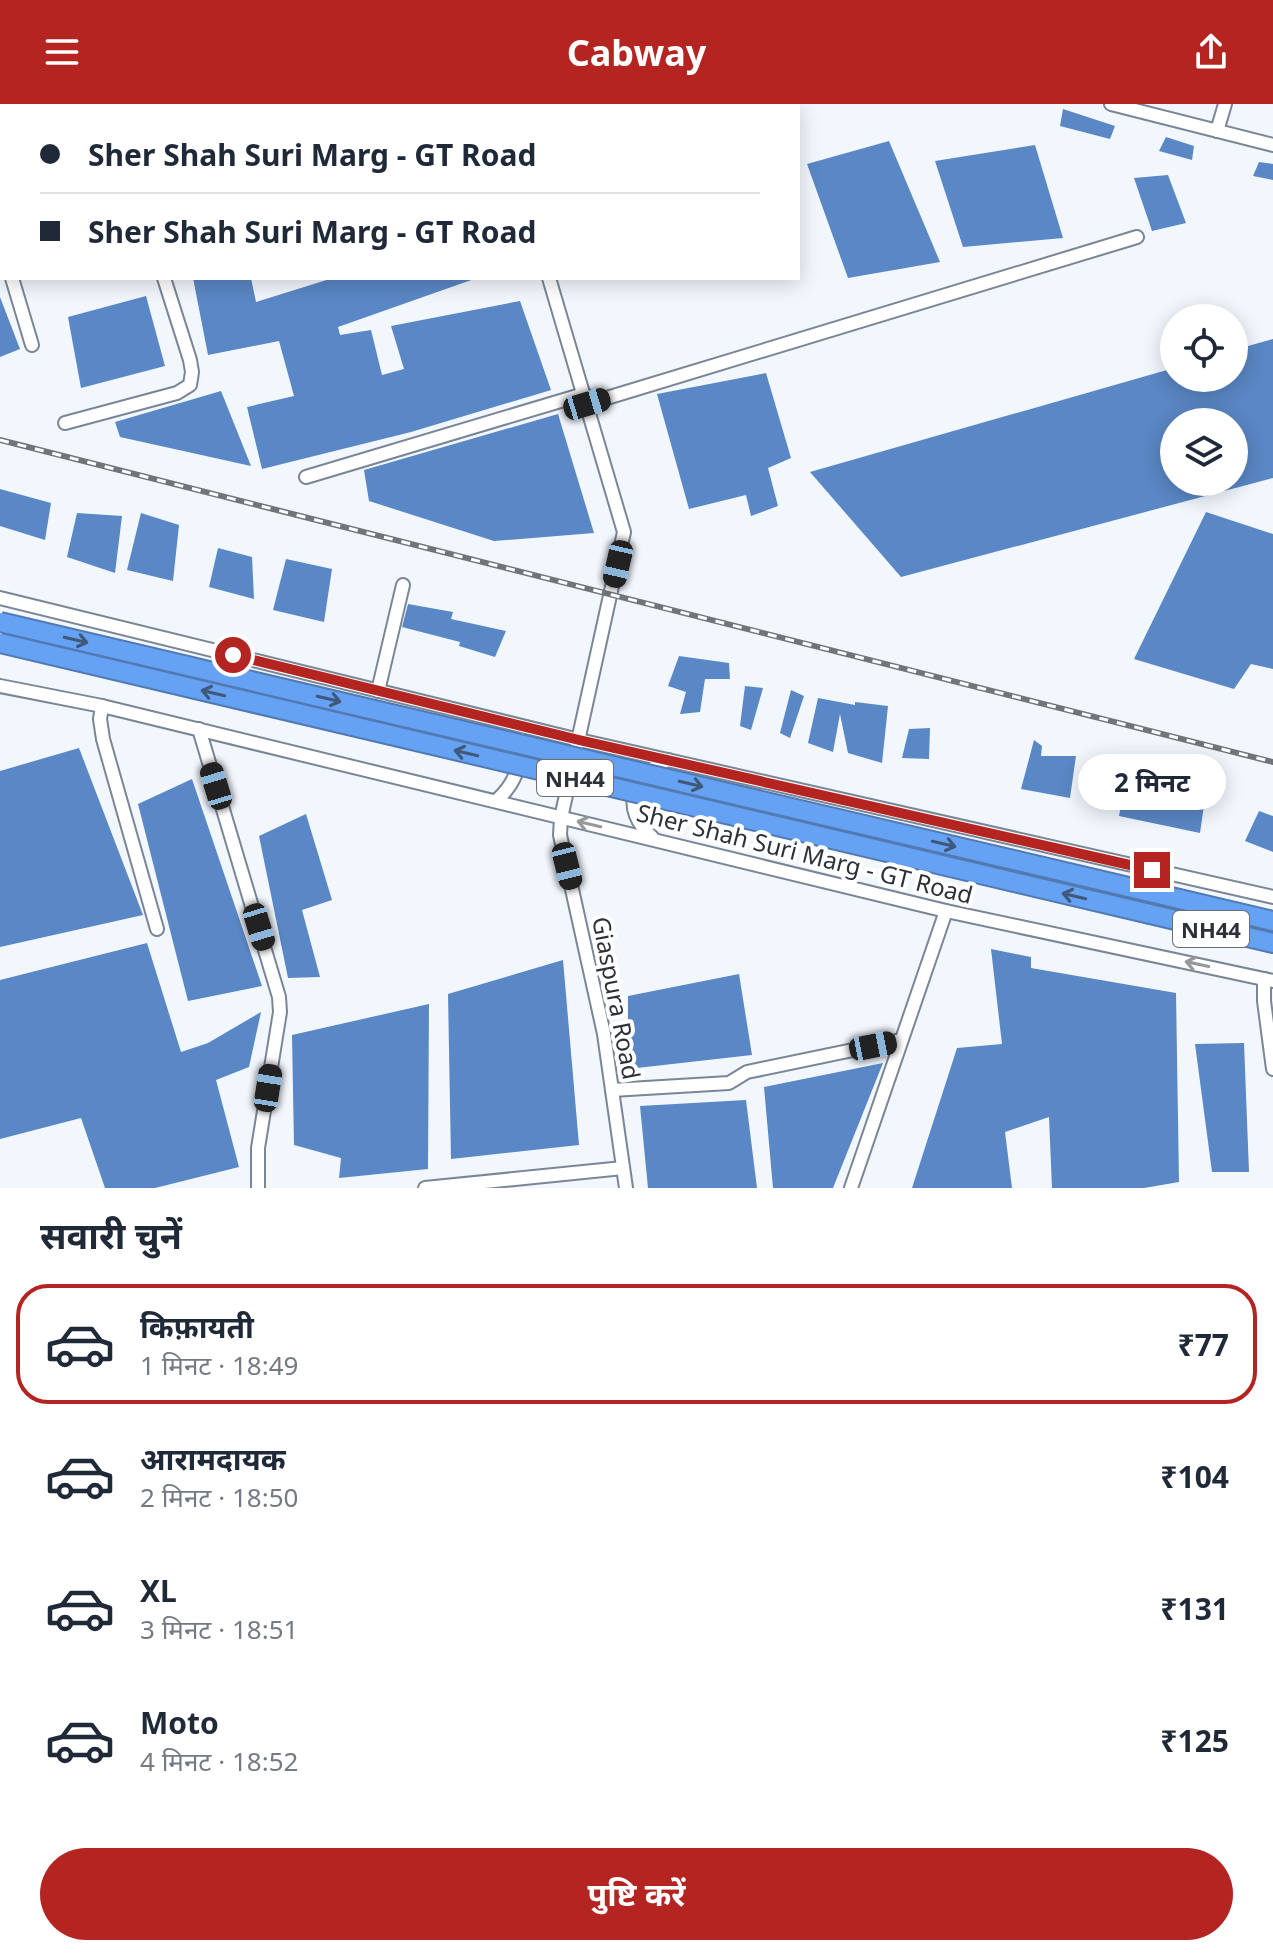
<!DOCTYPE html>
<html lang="hi">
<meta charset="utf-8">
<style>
body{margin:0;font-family:"Noto Sans","Noto Sans Devanagari",sans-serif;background:#f2f2f3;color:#1f2937;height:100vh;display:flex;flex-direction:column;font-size:30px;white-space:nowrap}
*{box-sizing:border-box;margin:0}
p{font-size:26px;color:#747a83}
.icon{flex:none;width:44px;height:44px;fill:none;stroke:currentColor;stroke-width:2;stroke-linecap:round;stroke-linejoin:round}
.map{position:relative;height:1084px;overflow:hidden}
.sheet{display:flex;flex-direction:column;background:#fff;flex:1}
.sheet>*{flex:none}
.banner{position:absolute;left:0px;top:0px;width:800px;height:176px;box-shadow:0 4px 20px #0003;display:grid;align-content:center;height:176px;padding:0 40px;background:#fff}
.buttons{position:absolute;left:1160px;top:200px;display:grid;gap:16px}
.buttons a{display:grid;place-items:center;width:88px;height:88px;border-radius:50%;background:#fff;box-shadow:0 4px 20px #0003;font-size:40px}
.end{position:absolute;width:36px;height:36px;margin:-18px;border:10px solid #b42421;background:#fff;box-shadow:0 0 0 4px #fff}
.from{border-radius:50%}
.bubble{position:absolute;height:56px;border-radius:28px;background:#fff;box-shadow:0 4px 20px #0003;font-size:26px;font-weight:700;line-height:56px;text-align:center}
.car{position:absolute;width:24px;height:48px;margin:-24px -12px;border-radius:10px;box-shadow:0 0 6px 2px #0007;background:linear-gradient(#222 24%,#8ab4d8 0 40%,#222 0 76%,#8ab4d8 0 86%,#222 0)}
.banner b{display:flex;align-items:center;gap:28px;height:76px;font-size:30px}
.banner b+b{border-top:2px solid #e0e1e3}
.banner i{width:20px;height:20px;background:#1f2937}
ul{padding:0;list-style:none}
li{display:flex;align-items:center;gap:24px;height:120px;margin:0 16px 12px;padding:0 24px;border:4px solid transparent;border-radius:32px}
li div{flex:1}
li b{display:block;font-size:30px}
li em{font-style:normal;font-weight:700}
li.current{border-color:#b42421}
li>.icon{width:72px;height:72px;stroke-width:1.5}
h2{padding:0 40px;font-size:36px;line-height:96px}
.action{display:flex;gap:16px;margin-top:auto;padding:16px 40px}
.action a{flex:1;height:92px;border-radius:48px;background:#b42421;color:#fff;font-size:32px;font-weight:700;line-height:92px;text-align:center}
header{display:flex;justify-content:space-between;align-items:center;height:104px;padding:0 40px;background:#b42421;color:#fff;font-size:36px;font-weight:700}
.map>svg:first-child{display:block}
.building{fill:#5a87c5;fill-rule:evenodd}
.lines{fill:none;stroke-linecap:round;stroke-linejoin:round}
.minor-casing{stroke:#7a8696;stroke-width:16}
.highway-casing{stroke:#527ab2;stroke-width:22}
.minor{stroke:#fff;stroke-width:12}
.highway{stroke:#66a2f4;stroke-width:18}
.rail-casing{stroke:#70747b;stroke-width:6}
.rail{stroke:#fff;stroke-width:3;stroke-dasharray:9;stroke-linecap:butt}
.highway-bridge-casing{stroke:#527ab2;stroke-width:22;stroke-linecap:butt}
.highway-bridge{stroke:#66a2f4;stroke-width:18}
.oneway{stroke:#405879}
.oneway2{stroke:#96989b}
.route{stroke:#b42421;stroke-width:10}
.labels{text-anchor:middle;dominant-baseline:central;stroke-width:8;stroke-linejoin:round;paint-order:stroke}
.shield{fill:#fff;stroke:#6b6e73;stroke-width:2}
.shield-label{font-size:22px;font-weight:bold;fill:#2c3037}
.street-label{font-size:24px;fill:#2c3037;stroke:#fff}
</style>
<header><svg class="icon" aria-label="menu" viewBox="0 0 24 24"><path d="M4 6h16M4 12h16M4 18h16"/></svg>Cabway<svg class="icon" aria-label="share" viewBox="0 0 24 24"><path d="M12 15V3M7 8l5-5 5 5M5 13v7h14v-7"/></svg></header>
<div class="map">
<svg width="1273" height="1084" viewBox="0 0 1273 1084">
<rect width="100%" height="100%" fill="#f2f7fe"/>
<g class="building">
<path d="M1063,5L1115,22L1110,35L1060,22Z"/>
<path d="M1166,33L1194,42L1192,56L1159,47Z"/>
<path d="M889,37L940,158L848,174L807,60Z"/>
<path d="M1035,41L1063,134L963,143L935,57Z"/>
<path d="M1259,58L1273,60V76L1253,72Z"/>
<path d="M1168,71L1186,119L1152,127L1134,74Z"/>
<path d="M193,174H251L256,198L333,174H477L338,223L340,231L371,226L382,271L404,265L391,222L520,197L551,286L411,328L262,365L247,303L294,292L279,237L208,251Z"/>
<path d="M146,192L165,262L81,284L68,213Z"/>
<path d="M0,193L20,245L0,253Z"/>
<path d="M1273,235V374L901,473L810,368L1174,264V274H1234V246ZM1174,318H1234V378H1174Z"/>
<path d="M766,269L791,354L768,364L778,402L751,412L746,391L689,405L657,290Z"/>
<path d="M221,287L251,362L120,333L115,318Z"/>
<path d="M558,310L594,429L494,437L369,397L364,366Z"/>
<path d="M0,385L51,399L45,436L0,422Z"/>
<path d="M1206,408L1273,430V565L1251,560L1234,585L1134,555Z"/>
<path d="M77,409L122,412L115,469L67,453Z"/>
<path d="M141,409L179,421L173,477L127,466Z"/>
<path d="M218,444L252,453L254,495L209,483Z"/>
<path d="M286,455L332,465L324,518L273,506Z"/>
<path d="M408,500L453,508L451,515L506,527L495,553L459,542L460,538L402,523Z"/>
<path d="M679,552L729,559L730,575H705L700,608L680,610L686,588L668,582Z"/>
<path d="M745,582L763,584L751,626L740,622Z"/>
<path d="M791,586L804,592L790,634L780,629Z"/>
<path d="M818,594L855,601V598L888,602L882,659L848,649L840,610L833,648L808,639Z"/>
<path d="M930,624L929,655L902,654L909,625Z"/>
<path d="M1034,636L1042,642L1041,652H1076L1070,694L1021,685Z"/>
<path d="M79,644L143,811L0,843V667Z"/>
<path d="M1128,659L1146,665V677L1206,687L1200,729L1119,712Z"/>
<path d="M192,675L262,882L188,897L138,700Z"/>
<path d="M1259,707L1273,712V748L1245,737Z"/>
<path d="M306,710L332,796L302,806L320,873L288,874L259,732Z"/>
<path d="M147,839L181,948L208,939L261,908L249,963L216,976L239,1063L155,1084H105L81,1014L0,1035V876Z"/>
<path d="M991,845L1031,853V864L1176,889L1179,1078L1144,1084H1052L1049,1013L1005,1028L1012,1084H912L957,944L1002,940Z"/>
<path d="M563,856L579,1041L451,1055L448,890Z"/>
<path d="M739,870L752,951L628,965V892Z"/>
<path d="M429,900L428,1065L339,1074L341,1054L294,1041L292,931Z"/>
<path d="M1244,939L1249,1068H1212L1195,940Z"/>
<path d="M883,959L833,1084H773L764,983Z"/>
<path d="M746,996L757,1084H648L640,1002Z"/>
</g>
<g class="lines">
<defs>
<g id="minor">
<path d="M109,0L110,2"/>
<path d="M497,0V2"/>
<path d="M693,0V2"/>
<path d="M1111,0L1273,41"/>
<path d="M515,2L522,0"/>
<path d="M1217,27L1225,0"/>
<path d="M0,133L2,140"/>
<path d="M12,174L32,241"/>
<path d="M549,174L624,428L561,714L560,731L604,930L626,1084"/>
<path d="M587,300L1137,133"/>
<path d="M65,319L177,289L190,281L192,268L190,256L164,174"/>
<path d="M306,373L584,290"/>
<path d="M0,494L579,636L1273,793"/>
<path d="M0,582L102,602L946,807L1273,877"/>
<path d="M378,587L403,481"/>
<path d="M102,602L100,615L103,635L157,825"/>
<path d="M199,625L279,893L280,908L258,1044V1084"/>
<path d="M496,697C515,680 522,661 521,635"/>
<path d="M652,733C620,705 632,671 668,656"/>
<path d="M1264,875V897L1273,965"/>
<path d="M612,986L729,979L747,968L901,936"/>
<path d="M425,1084L623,1064"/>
<path d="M851,1084L946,807"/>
</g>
<g id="highway">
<path d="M1154,789L1273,817"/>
<path d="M1150,810L1273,839"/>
</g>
</defs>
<use href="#minor" class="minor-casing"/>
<use href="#highway" class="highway-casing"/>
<use href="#minor" class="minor"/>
<use href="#highway" class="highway"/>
<defs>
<path id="rail" d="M0,336L1273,658"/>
</defs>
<use href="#rail" class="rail-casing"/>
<use href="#rail" class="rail"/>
<defs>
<g id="highway-bridge">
<path d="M0,518L1154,789"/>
<path d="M0,539L1150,810"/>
</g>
</defs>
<use href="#highway-bridge" class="highway-bridge-casing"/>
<use href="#highway-bridge" class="highway-bridge"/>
</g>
<defs><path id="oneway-shaft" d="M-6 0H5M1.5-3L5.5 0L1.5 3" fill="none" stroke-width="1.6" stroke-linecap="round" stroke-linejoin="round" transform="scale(2)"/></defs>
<g class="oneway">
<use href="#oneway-shaft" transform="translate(76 536) rotate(13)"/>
<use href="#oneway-shaft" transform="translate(213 589) rotate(-167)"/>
<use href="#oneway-shaft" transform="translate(329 595) rotate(13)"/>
<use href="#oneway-shaft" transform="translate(466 649) rotate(-167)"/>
<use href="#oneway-shaft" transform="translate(691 680) rotate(13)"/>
<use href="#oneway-shaft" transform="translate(944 740) rotate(13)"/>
<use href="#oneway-shaft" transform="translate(1074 792) rotate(-167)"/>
</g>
<g class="oneway2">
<use href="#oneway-shaft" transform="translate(589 720) rotate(-167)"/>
<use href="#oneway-shaft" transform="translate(1197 860) rotate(-168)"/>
</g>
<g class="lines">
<path class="route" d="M233,551L579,636L1152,766"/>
</g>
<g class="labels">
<g class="shield">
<rect x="537" y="656" width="76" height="36" rx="6"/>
<rect x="1173" y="807" width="76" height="36" rx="6"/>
</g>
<g class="shield-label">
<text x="575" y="674">NH44</text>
<text x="1211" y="825">NH44</text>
</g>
<g class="street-label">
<text transform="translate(805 749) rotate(14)">Sher Shah Suri Marg - GT Road</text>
<text transform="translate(617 894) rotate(79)">Giaspura Road</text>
</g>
</g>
</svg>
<div class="buttons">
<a><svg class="icon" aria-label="locate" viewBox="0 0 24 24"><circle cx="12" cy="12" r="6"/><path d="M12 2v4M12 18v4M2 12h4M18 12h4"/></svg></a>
<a><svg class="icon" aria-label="layers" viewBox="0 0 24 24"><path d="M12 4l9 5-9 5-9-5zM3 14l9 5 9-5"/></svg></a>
</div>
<i class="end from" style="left:233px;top:551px"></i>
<i class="end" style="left:1152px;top:766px"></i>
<div class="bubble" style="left:1078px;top:650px;width:148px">2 मिनट</div>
<i class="car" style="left:587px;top:300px;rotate:73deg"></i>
<i class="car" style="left:618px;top:460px;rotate:193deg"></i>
<i class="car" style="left:216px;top:682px;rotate:343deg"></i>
<i class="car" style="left:567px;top:762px;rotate:166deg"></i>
<i class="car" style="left:259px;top:823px;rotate:163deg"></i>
<i class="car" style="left:873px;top:942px;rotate:79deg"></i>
<i class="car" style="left:268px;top:984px;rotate:9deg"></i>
<div class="banner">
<b><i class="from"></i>Sher Shah Suri Marg - GT Road</b>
<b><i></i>Sher Shah Suri Marg - GT Road</b>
</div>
</div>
<section class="sheet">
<h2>सवारी चुनें</h2>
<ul>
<li class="current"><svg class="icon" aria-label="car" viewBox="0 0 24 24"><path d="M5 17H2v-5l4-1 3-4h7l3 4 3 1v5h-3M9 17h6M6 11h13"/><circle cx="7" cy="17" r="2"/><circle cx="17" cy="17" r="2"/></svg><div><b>किफ़ायती</b><p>1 मिनट · 18:49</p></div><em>₹77</em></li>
<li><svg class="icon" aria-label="car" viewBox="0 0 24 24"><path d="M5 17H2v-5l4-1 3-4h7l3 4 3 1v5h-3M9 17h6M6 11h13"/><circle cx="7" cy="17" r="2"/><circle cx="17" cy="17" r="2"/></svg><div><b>आरामदायक</b><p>2 मिनट · 18:50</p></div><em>₹104</em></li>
<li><svg class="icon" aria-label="car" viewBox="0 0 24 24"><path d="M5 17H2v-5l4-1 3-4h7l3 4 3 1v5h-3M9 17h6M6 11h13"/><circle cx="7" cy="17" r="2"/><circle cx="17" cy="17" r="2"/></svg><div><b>XL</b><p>3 मिनट · 18:51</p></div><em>₹131</em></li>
<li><svg class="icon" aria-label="car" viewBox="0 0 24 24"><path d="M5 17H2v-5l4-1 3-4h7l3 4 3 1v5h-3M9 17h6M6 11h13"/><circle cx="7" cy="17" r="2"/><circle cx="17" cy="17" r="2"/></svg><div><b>Moto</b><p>4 मिनट · 18:52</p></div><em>₹125</em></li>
</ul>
<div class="action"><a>पुष्टि करें</a></div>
</section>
